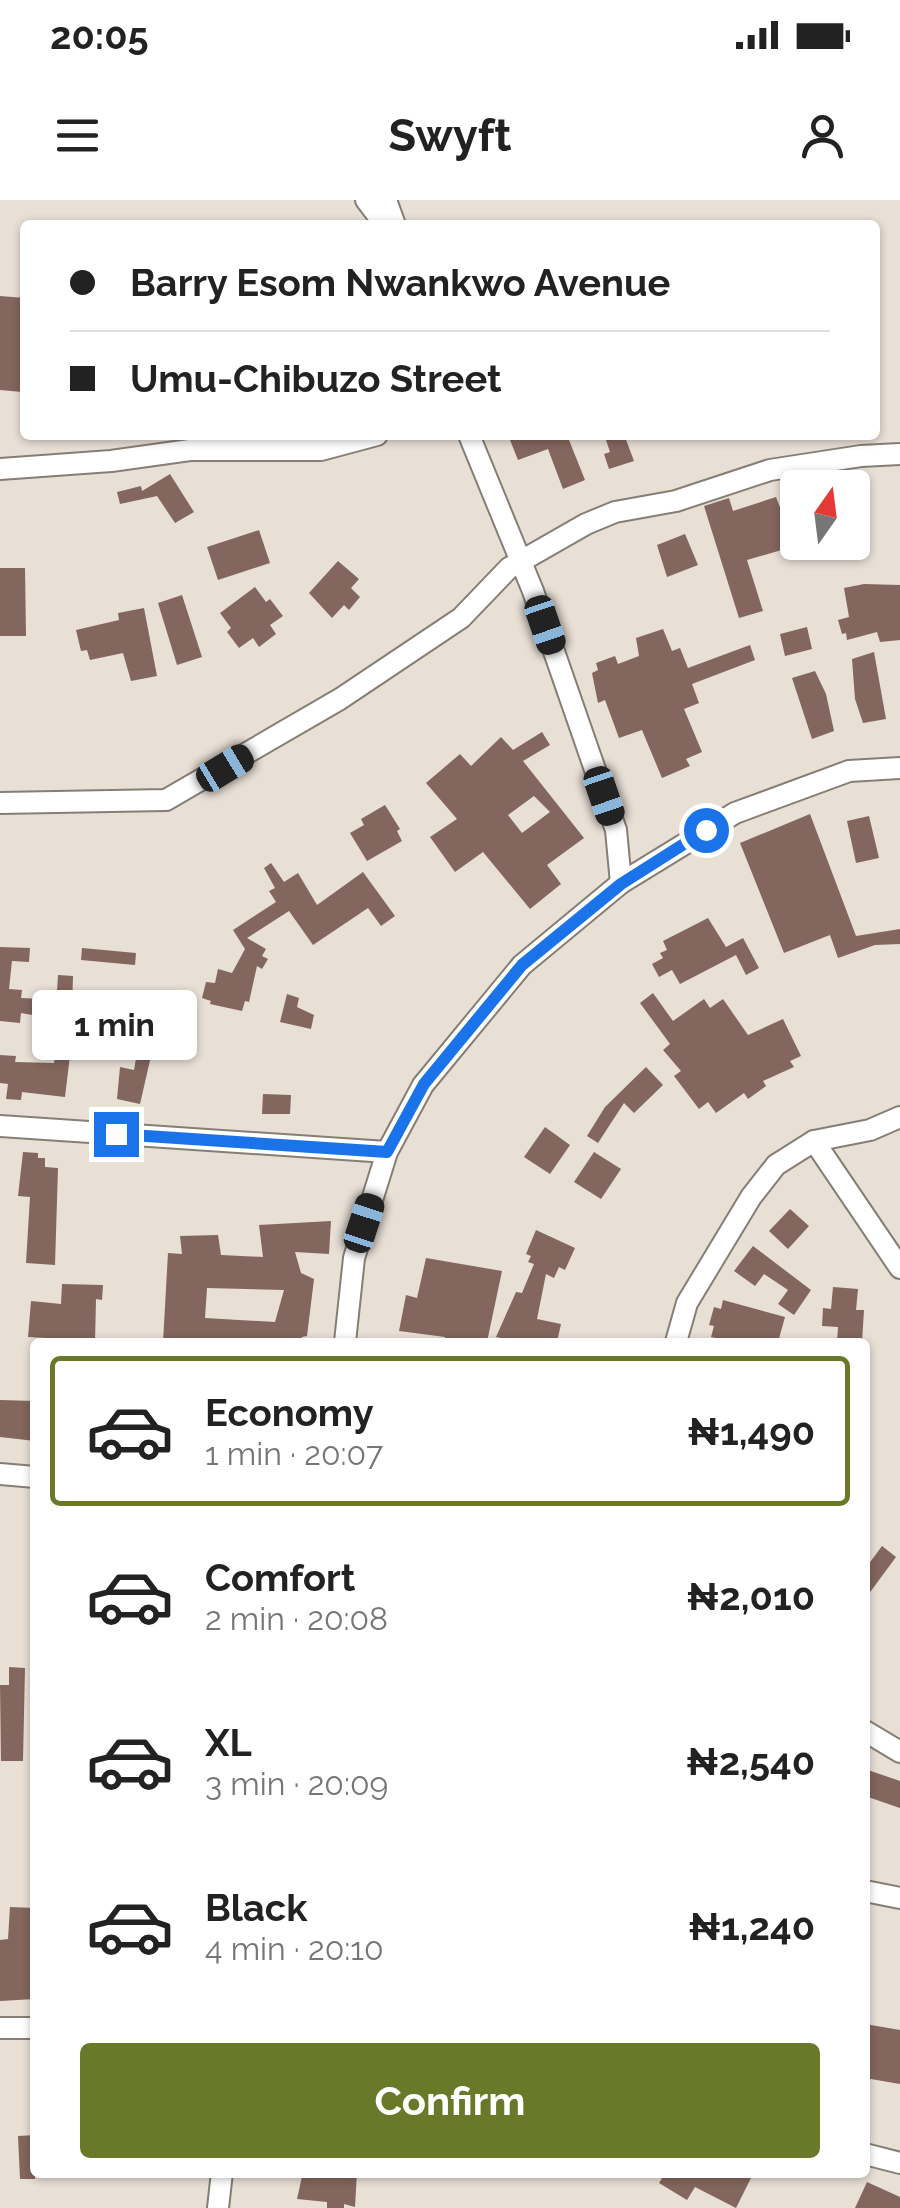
<!DOCTYPE html>
<meta charset="utf-8">
<style>
body{margin:0;font-family:Raleway,sans-serif;background:#f2f2f2;color:#222;height:100vh;display:flex;flex-direction:column;font-size:38px;white-space:nowrap}
*{box-sizing:border-box;margin:0}
p{font-size:32px;color:#767676}
.icon{flex:none;width:55px;height:55px;fill:none;stroke:currentColor;stroke-width:2;stroke-linecap:round;stroke-linejoin:round}
.map{position:relative;flex:1;overflow:hidden}
.side{position:absolute;left:30px;top:1138px;width:840px;height:840px;display:flex;flex-direction:column;background:#fff;border-radius:10px;box-shadow:0 2px 8px #0004}
.side>*{flex:none}
.hud{position:absolute;left:20px;top:20px;width:860px;height:220px;border-radius:10px;box-shadow:0 2px 8px #0004;display:grid;align-content:center;height:220px;padding:0 50px;background:#fff}
.needle{width:65px;rotate:14deg}
.controls{position:absolute;left:780px;top:270px;display:grid;gap:20px}
.controls a{display:grid;place-items:center;width:90px;height:90px;border-radius:10px;background:#fff;box-shadow:0 2px 8px #0004;font-size:50px}
.end{position:absolute;width:45px;height:45px;margin:-22px;border:12px solid #1a73e8;background:#fff;box-shadow:0 0 0 5px #fff}
.from{border-radius:50%}
.bubble{position:absolute;height:70px;border-radius:10px;background:#fff;box-shadow:0 2px 8px #0004;font-size:32px;font-weight:700;line-height:70px;text-align:center}
.car{position:absolute;width:30px;height:60px;margin:-30px -15px;border-radius:12px;box-shadow:0 0 8px 2px #0007;background:linear-gradient(#222 24%,#8ab4d8 0 40%,#222 0 76%,#8ab4d8 0 86%,#222 0)}
.hud b{display:flex;align-items:center;gap:35px;height:95px;font-size:38px}
.hud b+b{border-top:2px solid #e0e0e0}
.hud i{width:25px;height:25px;background:#222}
ul{padding:18px 0 0;list-style:none}
li{display:flex;align-items:center;gap:30px;height:150px;margin:0 20px 15px;padding:0 30px;border:5px solid transparent;border-radius:10px}
li div{flex:1}
li b{display:block;font-size:38px}
li em{font-style:normal;font-weight:700}
li.on{border-color:#687a29}
li>.icon{width:90px;height:90px;stroke-width:1.5}
.cta{display:flex;gap:20px;margin-top:auto;padding:20px 50px}
.cta a{flex:1;height:115px;border-radius:10px;background:#687a29;color:#fff;font-size:40px;font-weight:700;line-height:115px;text-align:center}
.status{display:flex;justify-content:space-between;align-items:center;height:70px;padding:0 50px;background:#fff;direction:ltr}
.status svg{height:28px;fill:currentColor}
header{display:flex;justify-content:space-between;align-items:center;height:130px;padding:0 50px;background:#fff;font-size:45px;font-weight:700}
.map>svg:first-child{display:block}
.building{fill:#83665d;fill-rule:evenodd}
.lines{fill:none;stroke-linecap:round;stroke-linejoin:round}
.minor-casing{stroke:#867e74;stroke-width:24}
.minor{stroke:#fff;stroke-width:20}
.route{stroke:#1a73e8;stroke-width:12}
</style>
<div class="status"><b>20:05</b><svg viewBox="0 0 49 12"><path d="M0 12V9h3v3zM5 12V6h3v6zM10 12V3h3v9zM15 12V0h3v12zM26 1h20v11H26zM47 4h2v5h-2z"/></svg></div>
<header><svg class="icon" aria-label="menu" viewBox="0 0 24 24"><path d="M4 6h16M4 12h16M4 18h16"/></svg>Swyft<svg class="icon" aria-label="person" viewBox="0 0 24 24"><circle cx="12" cy="8" r="4"/><path d="M4 21q1-7 8-7t8 7"/></svg></header>
<div class="map">
<svg width="900" height="2008" viewBox="0 0 900 2008">
<rect width="100%" height="100%" fill="#e8dfd5"/>
<g class="building">
<path d="M0,96L25,98L22,192L0,190Z"/>
<path d="M523,235H567L585,280L563,289L548,249L518,260L510,240Z"/>
<path d="M620,235L621,238L625,237L634,261L609,269L604,254L610,252L606,240Z"/>
<path d="M170,274L194,312L175,323L157,296L120,304L117,292L141,286L142,291Z"/>
<path d="M776,297L795,346L747,360L763,411L739,418L704,306L729,298L733,311Z"/>
<path d="M259,330L270,363L218,380L207,347Z"/>
<path d="M685,334L698,365L667,377L657,345Z"/>
<path d="M338,361L359,379L351,388L360,397L349,410L344,405L332,418L309,393Z"/>
<path d="M0,368H25L26,436H0Z"/>
<path d="M864,384L900,385V440L880,442L877,432L847,440L846,433L842,434L838,420L849,417L844,388Z"/>
<path d="M255,387L266,402L270,399L283,416L270,425L276,434L259,447L253,438L239,448L227,432L231,428L220,413Z"/>
<path d="M182,395L202,457L177,465L158,403Z"/>
<path d="M144,408L157,476L131,481L123,453L90,460L87,450L81,451L76,430L119,420L118,413Z"/>
<path d="M807,427L812,449L785,456L780,434Z"/>
<path d="M663,429L672,451L680,448L688,468L750,445L755,460L692,484L699,503L684,509L702,552L686,559L690,566L662,578L642,530L619,538L605,500L598,503L592,473L598,470L596,463L615,456L618,464L639,456L636,438Z"/>
<path d="M874,452L886,519L863,523L855,499L852,459Z"/>
<path d="M815,471L826,494L834,531L812,539L792,478Z"/>
<path d="M542,532L550,545L523,561L584,638L547,665L561,684L530,709L483,652L455,672L430,637L457,619L426,583L460,554L471,566L501,537L513,550ZM534,596L550,612L522,633L508,615Z"/>
<path d="M385,605L400,629L397,631L402,641L367,661L350,633L364,625L361,619Z"/>
<path d="M810,614L856,736L900,729V744L875,745L838,758L830,735L784,753L740,643Z"/>
<path d="M869,616L879,658L856,663L847,621Z"/>
<path d="M271,663L284,682L298,673L317,705L363,672L395,716L381,726L368,708L313,745L289,711L247,738L266,749L262,756L268,759L262,769L257,766L249,802L245,801L242,811L210,804L211,801L202,798L206,782L215,783L218,769L232,773L245,749L233,730L276,702L269,691L275,688L264,668Z"/>
<path d="M708,718L726,747L743,738L759,768L746,775L736,755L680,784L672,770L659,777L652,764L663,758L660,753L667,750L663,741Z"/>
<path d="M0,747L30,748L29,762L12,761L9,789L22,790L21,798L45,799L46,792H57L58,775L73,776L71,847L65,897L22,892L21,900L6,899L8,884L0,883V855L16,856L15,862L54,863L59,825L43,824L44,817L21,813L20,823L0,821Z"/>
<path d="M82,748L136,753L135,765L81,760Z"/>
<path d="M653,793L673,821L704,799L710,808L723,799L748,835L783,819L801,856L790,861L794,867L763,881L766,886L748,899L744,893L716,913L708,902L699,909L674,876L681,871L663,850L670,844L640,803Z"/>
<path d="M287,794L299,798L297,807L314,815L311,829L280,822Z"/>
<path d="M137,853L151,856L140,904L117,899L120,867L134,870Z"/>
<path d="M646,867L663,885L634,913L624,903L598,943L587,936L605,907Z"/>
<path d="M263,894L291,895L290,914H262Z"/>
<path d="M545,927L570,945L550,974L524,957Z"/>
<path d="M23,952L38,953V958H45V967L58,968L55,1065L26,1063L30,997L18,996Z"/>
<path d="M594,952L621,969L601,999L574,982Z"/>
<path d="M790,1009L809,1026L788,1049L769,1031Z"/>
<path d="M331,1021L329,1054L295,1052L301,1073L314,1079L307,1136L302,1137L301,1142H215V1140L163,1142L168,1053L182,1054L180,1036L218,1035L221,1055L263,1057L259,1025ZM207,1088L284,1090L275,1122L205,1118Z"/>
<path d="M536,1030L575,1048L565,1070L559,1067L554,1078L546,1074L537,1119L561,1124L557,1142H521L496,1137L516,1092L522,1093L534,1064L528,1062L531,1056L526,1054Z"/>
<path d="M753,1046L811,1090L794,1115L778,1104L788,1090L764,1074L755,1086L734,1071Z"/>
<path d="M426,1058L502,1071L487,1142H444L445,1137L399,1131L406,1095L417,1098Z"/>
<path d="M62,1084L103,1085L102,1100L96,1099L95,1142H62V1139L28,1137L31,1101L61,1104Z"/>
<path d="M833,1087L858,1089L856,1110H864L862,1142H837L838,1127L822,1126L823,1108L831,1109Z"/>
<path d="M723,1100L785,1117L778,1142H732L711,1137L714,1126L709,1125L714,1107L721,1109Z"/>
<path d="M0,1200L35,1201V1241L0,1237Z"/>
<path d="M882,1346L896,1357L865,1399V1369Z"/>
<path d="M9,1467L25,1468L23,1561H1L0,1485H9Z"/>
<path d="M865,1569L900,1581V1608L865,1596Z"/>
<path d="M10,1707L35,1708V1799L0,1801V1740L8,1739Z"/>
<path d="M865,1824L900,1830V1884L865,1878Z"/>
<path d="M35,1935V1979H20L18,1936Z"/>
<path d="M303,1972H357L355,2007L344,2004V2008H327V2002L297,1999Z"/>
<path d="M666,1972H754L736,2008L695,1987L687,2000L659,1983Z"/>
<path d="M867,1982L900,1997V2008H855Z"/>
</g>
<g class="lines">
<defs>
<g id="minor">
<path d="M366,0L385,25"/>
<path d="M386,0L395,25"/>
<path d="M469,235L533,391L616,630L621,683"/>
<path d="M0,269L111,261L190,250H321L377,235"/>
<path d="M0,603L166,600L340,499L461,418L509,368L586,324L615,312L676,301L770,270L861,256L900,254"/>
<path d="M0,926L387,952"/>
<path d="M814,941L900,1068"/>
<path d="M345,1142L354,1058L387,952L423,885L522,765L621,683L735,613L849,571L900,568"/>
<path d="M676,1142L687,1103L751,997L776,965L814,941L870,930L900,917"/>
<path d="M0,1274L35,1277"/>
<path d="M865,1531L900,1552"/>
<path d="M865,1691L900,1698"/>
<path d="M0,1828H35"/>
<path d="M865,1954L900,1963"/>
<path d="M218,2008L222,1972"/>
</g>
</defs>
<use href="#minor" class="minor-casing"/>
<use href="#minor" class="minor"/>
</g>
<g class="lines">
<path class="route" d="M116,934L387,952L424,884L522,765L621,684L706,630"/>
</g>
</svg>
<div class="controls">
<a><svg class="needle" viewBox="-14 -14 28 28"><path d="M0-13l5 13h-10z" fill="#e53935"/><path d="M0 13l5-13h-10z" fill="#767676"/></svg></a>
</div>
<i class="end from" style="left:706px;top:630px"></i>
<i class="end" style="left:116px;top:934px"></i>
<div class="bubble" style="left:32px;top:790px;width:165px">1 min</div>
<i class="car" style="left:545px;top:425px;rotate:161deg"></i>
<i class="car" style="left:225px;top:568px;rotate:59deg"></i>
<i class="car" style="left:604px;top:596px;rotate:161deg"></i>
<i class="car" style="left:364px;top:1023px;rotate:18deg"></i>
<div class="hud">
<b><i class="from"></i>Barry Esom Nwankwo Avenue</b>
<b><i></i>Umu-Chibuzo Street</b>
</div>
<section class="side">
<ul>
<li class="on"><svg class="icon" aria-label="car" viewBox="0 0 24 24"><path d="M5 17H2v-5l4-1 3-4h7l3 4 3 1v5h-3M9 17h6M6 11h13"/><circle cx="7" cy="17" r="2"/><circle cx="17" cy="17" r="2"/></svg><div><b>Economy</b><p>1 min · 20:07</p></div><em>₦1,490</em></li>
<li><svg class="icon" aria-label="car" viewBox="0 0 24 24"><path d="M5 17H2v-5l4-1 3-4h7l3 4 3 1v5h-3M9 17h6M6 11h13"/><circle cx="7" cy="17" r="2"/><circle cx="17" cy="17" r="2"/></svg><div><b>Comfort</b><p>2 min · 20:08</p></div><em>₦2,010</em></li>
<li><svg class="icon" aria-label="car" viewBox="0 0 24 24"><path d="M5 17H2v-5l4-1 3-4h7l3 4 3 1v5h-3M9 17h6M6 11h13"/><circle cx="7" cy="17" r="2"/><circle cx="17" cy="17" r="2"/></svg><div><b>XL</b><p>3 min · 20:09</p></div><em>₦2,540</em></li>
<li><svg class="icon" aria-label="car" viewBox="0 0 24 24"><path d="M5 17H2v-5l4-1 3-4h7l3 4 3 1v5h-3M9 17h6M6 11h13"/><circle cx="7" cy="17" r="2"/><circle cx="17" cy="17" r="2"/></svg><div><b>Black</b><p>4 min · 20:10</p></div><em>₦1,240</em></li>
</ul>
<div class="cta"><a>Confirm</a></div>
</section>
</div>
